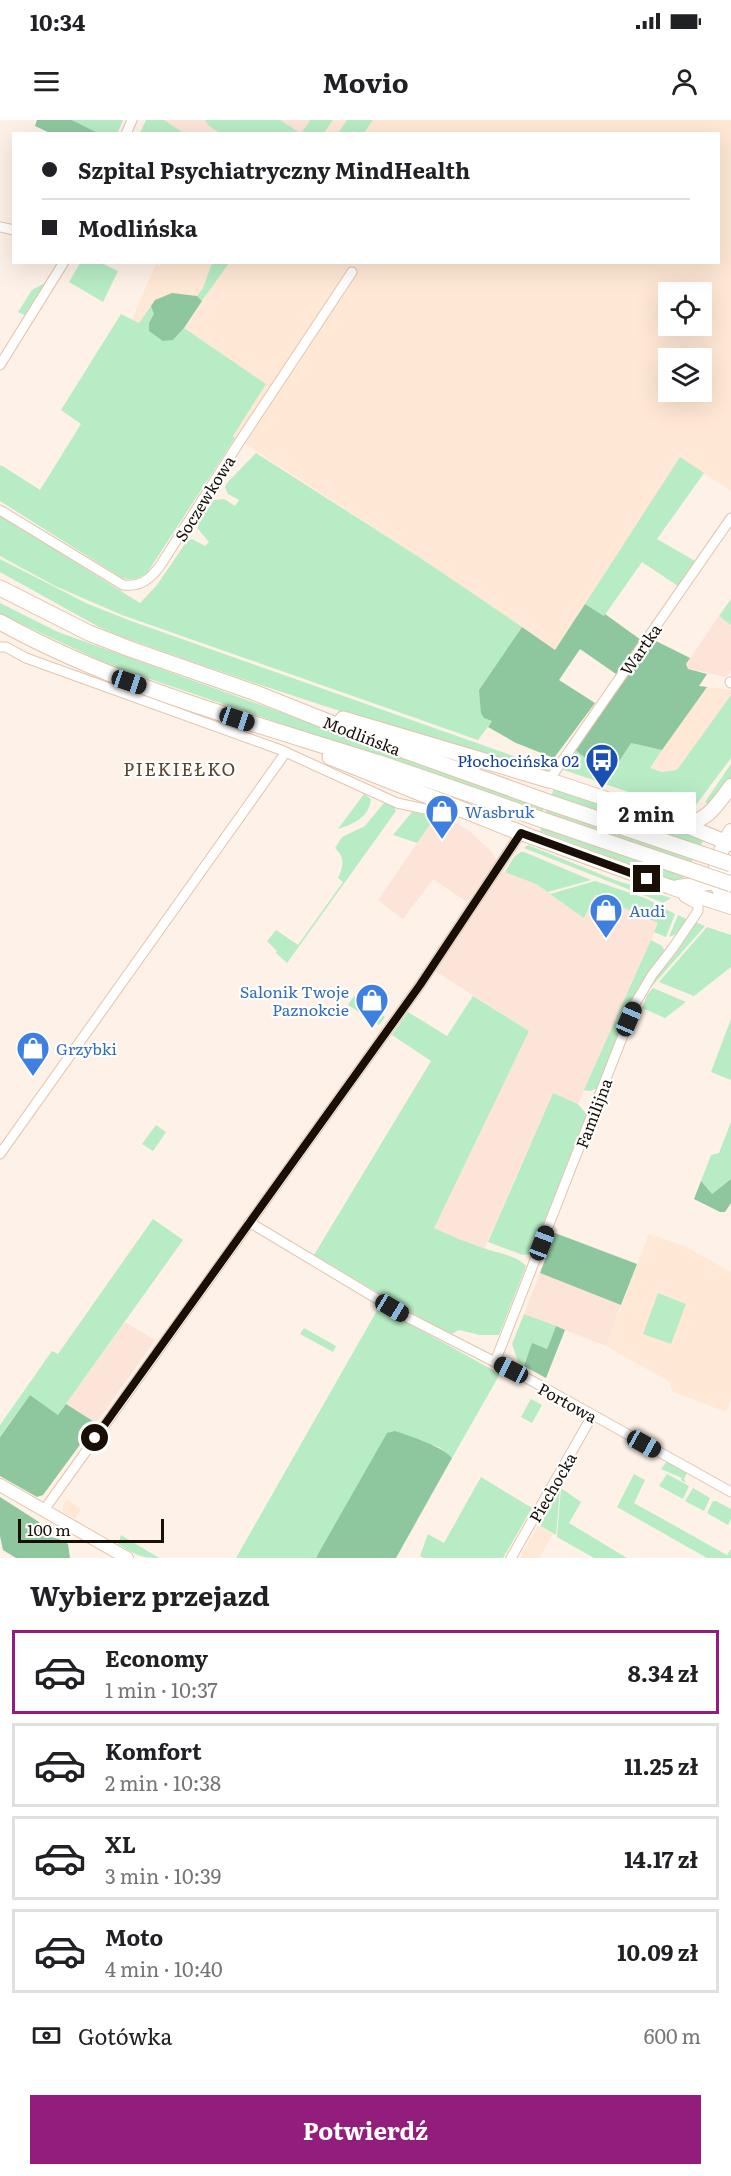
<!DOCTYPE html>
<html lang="pl">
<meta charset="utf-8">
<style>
body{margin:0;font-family:Literata,serif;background:#f6f6f6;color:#202124;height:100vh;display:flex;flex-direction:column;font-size:22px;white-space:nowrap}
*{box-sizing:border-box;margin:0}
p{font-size:20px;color:#757577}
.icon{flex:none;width:33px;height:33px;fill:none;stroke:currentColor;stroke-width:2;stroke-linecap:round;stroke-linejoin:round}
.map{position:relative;height:1438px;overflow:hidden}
.details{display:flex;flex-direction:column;background:#fff;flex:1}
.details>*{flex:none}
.banner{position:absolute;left:12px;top:12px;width:708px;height:132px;border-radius:0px;box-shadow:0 6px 24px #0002;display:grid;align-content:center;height:132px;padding:0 30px;background:#fff}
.tools{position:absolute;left:658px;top:162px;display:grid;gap:12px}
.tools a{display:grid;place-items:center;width:54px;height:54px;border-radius:0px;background:#fff;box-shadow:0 6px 24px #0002;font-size:30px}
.scale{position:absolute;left:18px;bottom:15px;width:146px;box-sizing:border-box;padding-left:6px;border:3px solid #1a0f07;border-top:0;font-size:16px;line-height:21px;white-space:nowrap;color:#1a0f07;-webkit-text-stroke:4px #fff;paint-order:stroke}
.end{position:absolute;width:27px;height:27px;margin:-14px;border:8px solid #1a0f07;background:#fff;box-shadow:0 0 0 3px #fff}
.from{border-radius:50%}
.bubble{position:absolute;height:42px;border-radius:0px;background:#fff;box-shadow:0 6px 24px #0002;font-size:20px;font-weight:700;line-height:42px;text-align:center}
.car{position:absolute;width:18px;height:36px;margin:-18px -9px;border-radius:8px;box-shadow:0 0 4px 2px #0007;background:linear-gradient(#222 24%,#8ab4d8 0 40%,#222 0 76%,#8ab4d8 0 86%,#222 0)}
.banner b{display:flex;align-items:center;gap:21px;height:57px;font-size:22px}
.banner b+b{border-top:2px solid #e0e0e0}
.banner i{width:15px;height:15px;background:#202124}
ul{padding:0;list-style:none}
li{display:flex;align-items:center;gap:18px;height:84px;margin:0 12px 9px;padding:0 18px;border:3px solid #e0e0e0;border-radius:0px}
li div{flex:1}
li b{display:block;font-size:22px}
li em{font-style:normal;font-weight:700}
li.current{border-color:#921d7c}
li>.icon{width:54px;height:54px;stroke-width:1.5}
h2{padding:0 30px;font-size:27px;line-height:72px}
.pay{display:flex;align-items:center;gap:15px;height:66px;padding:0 30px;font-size:22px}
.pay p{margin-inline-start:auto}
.cta{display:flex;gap:12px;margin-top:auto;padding:12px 30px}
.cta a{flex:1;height:69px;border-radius:0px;background:#921d7c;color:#fff;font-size:24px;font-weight:700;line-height:69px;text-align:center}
.status{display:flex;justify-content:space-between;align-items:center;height:42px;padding:0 30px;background:#fff;direction:ltr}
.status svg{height:16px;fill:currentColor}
header{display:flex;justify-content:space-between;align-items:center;height:78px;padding:0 30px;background:#fff;font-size:27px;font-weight:700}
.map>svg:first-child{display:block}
.commercial{fill:#fce4d9}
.built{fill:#ffe8d5;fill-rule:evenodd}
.green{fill:#b7ecc4}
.forest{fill:#8ec79d}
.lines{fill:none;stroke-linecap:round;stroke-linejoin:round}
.minor-casing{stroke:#e4c4ab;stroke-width:11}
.tertiary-casing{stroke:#e4c4ab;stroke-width:14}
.secondary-casing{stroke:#e4c4ab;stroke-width:16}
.primary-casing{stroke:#e4c4ab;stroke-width:17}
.minor{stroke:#fff;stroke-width:9}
.tertiary{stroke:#fff;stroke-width:12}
.secondary{stroke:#fff;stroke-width:14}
.primary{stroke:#fff;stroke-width:15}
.primary-bridge-casing{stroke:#e4c4ab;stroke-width:17;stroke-linecap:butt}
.primary-bridge{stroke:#fff;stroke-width:15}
.route{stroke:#1a0f07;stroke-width:8}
.labels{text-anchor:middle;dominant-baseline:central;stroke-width:4.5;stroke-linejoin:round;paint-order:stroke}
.street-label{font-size:16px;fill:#1a0f07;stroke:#fff}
.transit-label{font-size:16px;fill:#164399;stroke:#fff;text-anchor:end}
.shop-label{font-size:16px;fill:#366cbe;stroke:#fff;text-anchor:start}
.neighbourhood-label{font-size:18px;letter-spacing:1.5px;fill:#5c432d;stroke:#fff}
</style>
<div class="status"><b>10:34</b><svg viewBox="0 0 49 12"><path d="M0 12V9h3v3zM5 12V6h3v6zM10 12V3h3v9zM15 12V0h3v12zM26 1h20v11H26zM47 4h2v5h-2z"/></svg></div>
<header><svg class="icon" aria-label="menu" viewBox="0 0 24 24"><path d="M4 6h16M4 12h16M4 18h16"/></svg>Movio<svg class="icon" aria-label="person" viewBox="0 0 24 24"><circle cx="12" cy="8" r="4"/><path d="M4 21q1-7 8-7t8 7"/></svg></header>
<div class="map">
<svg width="731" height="1438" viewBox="0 0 731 1438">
<rect width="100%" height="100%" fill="#fef1e7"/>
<g class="commercial">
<path d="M164,0H323L314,14L184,13Z"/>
<path d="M719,496L731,505V551L726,557L688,549L686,544Z"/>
<path d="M436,696L452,701L468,710L492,732L496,741L467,782L433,759L403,799L378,780Z"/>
<path d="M503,751L536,764L584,797L595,775L659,803L578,984L553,973L484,1129L433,1108L529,911L435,851Z"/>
<path d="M540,1153L621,1185L606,1226L524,1194Z"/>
<path d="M125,1202L155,1220L96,1303L66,1284Z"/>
</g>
<g class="built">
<path d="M323,0H731V371L680,338L555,530L425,441L233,316L266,264L184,208L229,143L718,142V14L314,13ZM669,172H702V206H669ZM669,238H702V272H669Z"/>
<path d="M162,143H212L203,168L197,176L172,173L140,203L132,199L156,144L160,146Z"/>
<path d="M707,567L731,570V575L677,650L662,652L649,648Z"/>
<path d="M649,1114L682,1125L731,1152V1279L726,1292L672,1271L670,1262L606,1226Z"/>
<path d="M67,1379L81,1389L75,1399L63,1392V1385Z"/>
<path d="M539,1405L553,1414L539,1438H520Z"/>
</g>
<g class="green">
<path d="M72,0H123L117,14L98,13Z"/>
<path d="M146,0H164L184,13H140Z"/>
<path d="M205,0H280L300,13H220L209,6Z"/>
<path d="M309,0H333L324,13H301L310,1Z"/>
<path d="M347,0H373L364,13H338Z"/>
<path d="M80,143H101L118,151L103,182L69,162Z"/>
<path d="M212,143H229L202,181L197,176L203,168Z"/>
<path d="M45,163L25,195L18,192L32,170Z"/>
<path d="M151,186L155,194L149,203L173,220L184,208L266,264L233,316L235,318L147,453C138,459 132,461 122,458L0,381V347L1,345L40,370L81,304L61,290L121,194L139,203Z"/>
<path d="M256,333L425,441L522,507L479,570L492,601L478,620L122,495L55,466L0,436V395L140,483L157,465L187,421L192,419L205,426L209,422L198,409V404L214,380L224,379L235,386L239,380L228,374L225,367L227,363Z"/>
<path d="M680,337L704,353L657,419L695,441L678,466L642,442L604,496L585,484Z"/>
<path d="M0,439L88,484L131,501L550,649L546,653C403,613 262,567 122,517L99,507L0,452Z"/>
<path d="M731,479V505L719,496Z"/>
<path d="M0,483L58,512L544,687L542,693L112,546L0,494Z"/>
<path d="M731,575V638L693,689L684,691L561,649L575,630L592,643L631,623L662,630L650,648L662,652L677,650Z"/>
<path d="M731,644V658L710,685L705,682Z"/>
<path d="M554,668L682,711L703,721L680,763L540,711Z"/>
<path d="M364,674L371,679C369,698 353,704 338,709Z"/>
<path d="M384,683L393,685L396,691L287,843L276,833L277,831L267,821L276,810L298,825L343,762L338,758C344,746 345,737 335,728L342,717L365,706Z"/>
<path d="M412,692L436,696L417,723L393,715Z"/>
<path d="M528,725L615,760L671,778L663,783L661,782L524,728Z"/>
<path d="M521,732H524L591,760L548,772L536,764L505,752L514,737Z"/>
<path d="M595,761L645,778L675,794L666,817L654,812L658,803L595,775L584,798L550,774Z"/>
<path d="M678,795L687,799L677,814L669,817Z"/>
<path d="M695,802L705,806L645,874L650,864L675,835Z"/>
<path d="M707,807L731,815V847L694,876L659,862Z"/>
<path d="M651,820L662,826L666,833L639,866L634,877L598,968L590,971L584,970Z"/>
<path d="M653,868L686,882L665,898L642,888L647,875Z"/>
<path d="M354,876L385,897L379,905L348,885Z"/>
<path d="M473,876L529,911L434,1108C449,1115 466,1122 483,1128C496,1133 517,1135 526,1146L499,1215H480L459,1210L450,1215L314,1135L431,941L392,915L408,892L447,916Z"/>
<path d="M731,899V960L711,952Z"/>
<path d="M553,973L578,984L587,995L531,1134L523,1135L488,1122Z"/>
<path d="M731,1002V1059L712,1074L701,1061L711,1035L719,1033Z"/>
<path d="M156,1005L166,1012L153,1031L142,1024Z"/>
<path d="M153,1099L183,1120L58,1295L30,1275L0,1316V1305L52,1231L58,1234Z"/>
<path d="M658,1173L686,1184L671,1224L643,1214Z"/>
<path d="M379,1187L500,1254L452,1338L439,1327L421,1322L317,1435V1438H236Z"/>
<path d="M524,1194L556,1206L547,1229L532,1224L524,1246L518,1242L512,1224Z"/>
<path d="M304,1208L336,1226L333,1232L300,1214Z"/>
<path d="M531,1279L542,1285L532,1303L521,1297Z"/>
<path d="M667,1341L687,1353L684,1359L686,1363L681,1360L682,1358L661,1349Z"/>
<path d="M634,1354L645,1360L634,1383L727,1435L731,1429V1438H707L617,1387Z"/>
<path d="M667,1354L689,1366L683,1379L659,1366Z"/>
<path d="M481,1357L532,1388L503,1438H424L420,1436L428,1414L444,1423Z"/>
<path d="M561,1368L581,1382L569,1403L627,1438H594L557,1417Z"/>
<path d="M693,1368L710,1378L704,1391L685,1381Z"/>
<path d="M560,1370L556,1415L536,1403L549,1380Z"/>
<path d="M713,1381H716L731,1389V1399L728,1405L707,1393Z"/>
<path d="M121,1415L159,1438C139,1438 135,1434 118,1424Z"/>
</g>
<g class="forest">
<path d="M37,0H72L98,13H50L35,6Z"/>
<path d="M172,173L197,176L202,181L184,208L173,220L163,221L149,211V203L154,194L151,186L155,180Z"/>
<path d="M585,484L604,496L605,494L641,520L616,554L580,529L559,560L595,583L554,638L516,623L488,607L492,601L484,598L481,593L479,570L522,507L555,530Z"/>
<path d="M652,519L690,538L686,544L688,549L707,554L699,566L707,567L662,630L631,623L614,649L592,643L575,630Z"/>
<path d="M731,1059V1083L725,1092H720L694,1079L701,1061L712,1074Z"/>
<path d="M555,1113L637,1144L621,1185L540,1153Z"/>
<path d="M556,1206L565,1210L546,1258L524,1246L532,1223L547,1229Z"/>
<path d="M30,1275L58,1295L66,1284L96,1303L43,1375L37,1377L0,1356V1317Z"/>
<path d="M395,1311C410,1316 443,1327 452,1338L396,1438H317V1436L387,1313Z"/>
<path d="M0,1377L39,1402L46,1416L59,1419L68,1424L70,1438H16L3,1430L0,1416Z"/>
</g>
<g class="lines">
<defs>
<g id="minor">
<path d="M126,14L132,0"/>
<path d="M0,107L14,110"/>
<path d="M0,245L64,142"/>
<path d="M0,390L123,465C141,467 150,459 160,446L240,321L352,152"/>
<path d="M0,527H6L26,538L281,630L397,683L439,692"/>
<path d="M730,562L731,563"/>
<path d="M549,660L731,398"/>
<path d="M0,1034L286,632"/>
<path d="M249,1102L409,1198L534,1262L731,1372"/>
<path d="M495,1242L636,882L652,855L673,828L698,791V785L684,777"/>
<path d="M44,1390L420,865L521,713"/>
<path d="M511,1438L592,1296"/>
</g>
<path id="tertiary" d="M0,1365L127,1438"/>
<g id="secondary">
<path d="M549,660L679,703L731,724"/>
<path d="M684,703C707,703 718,683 731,666"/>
<path d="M731,711C718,736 704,761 731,783"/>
<path d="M521,713L670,767L731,787"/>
<path d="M678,767L717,762L731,749"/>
</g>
<g id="primary">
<path d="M0,468L89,513L130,529L253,572L361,615L548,682"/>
<path d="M0,502C119,568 251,602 379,643C434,661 488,681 543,700"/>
<path d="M343,599L549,660"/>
<path d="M330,637L521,713"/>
</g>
</defs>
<use href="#minor" class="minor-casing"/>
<use href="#tertiary" class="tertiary-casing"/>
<use href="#secondary" class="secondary-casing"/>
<use href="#primary" class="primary-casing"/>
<use href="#minor" class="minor"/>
<use href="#tertiary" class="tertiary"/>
<use href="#secondary" class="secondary"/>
<use href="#primary" class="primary"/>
<defs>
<g id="primary-bridge">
<path d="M548,682L731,744"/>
<path d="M543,700L731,764"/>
</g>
</defs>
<use href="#primary-bridge" class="primary-bridge-casing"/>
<use href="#primary-bridge" class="primary-bridge"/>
</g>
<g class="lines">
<path class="route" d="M95,1318L420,865L521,713L647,759"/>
</g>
<defs>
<symbol id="bus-pin" viewBox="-11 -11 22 30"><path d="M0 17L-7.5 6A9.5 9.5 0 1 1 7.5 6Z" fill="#1a4fb4" stroke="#fff"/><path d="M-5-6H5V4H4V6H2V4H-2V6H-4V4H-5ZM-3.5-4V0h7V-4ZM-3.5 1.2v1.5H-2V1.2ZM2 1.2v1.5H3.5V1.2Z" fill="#fff"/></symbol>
<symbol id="shop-pin" viewBox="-11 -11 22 30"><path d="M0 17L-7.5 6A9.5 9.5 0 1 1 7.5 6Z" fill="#3f7fe0" stroke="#fff"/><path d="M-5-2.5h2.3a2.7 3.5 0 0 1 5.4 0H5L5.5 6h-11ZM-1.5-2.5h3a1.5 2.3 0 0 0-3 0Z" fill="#fff"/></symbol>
</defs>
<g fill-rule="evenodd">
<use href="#bus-pin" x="583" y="621" width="38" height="52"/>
<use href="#shop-pin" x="423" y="672" width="38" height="52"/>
<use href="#shop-pin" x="587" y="771" width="38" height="52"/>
<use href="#shop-pin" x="353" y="861" width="38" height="52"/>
<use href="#shop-pin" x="14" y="909" width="38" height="52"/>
</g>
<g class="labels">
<g class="street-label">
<text transform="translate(204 378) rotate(-58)">Soczewkowa</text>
<text transform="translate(640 529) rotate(-55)">Wartka</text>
<text transform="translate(362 615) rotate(21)">Modlińska</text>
<text transform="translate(593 993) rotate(-69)">Familijna</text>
<text transform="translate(568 1282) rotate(29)">Portowa</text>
<text transform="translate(552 1367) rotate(-60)">Piechocka</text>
</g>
<g class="transit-label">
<text x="579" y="640">Płochocińska 02</text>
</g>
<g class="shop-label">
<text x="465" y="691">Wasbruk</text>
<text x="629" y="790">Audi</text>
<text x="349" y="871" text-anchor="end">Salonik Twoje<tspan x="349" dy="18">Paznokcie</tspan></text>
<text x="56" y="928">Grzybki</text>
</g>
<g class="neighbourhood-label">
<text x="180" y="648">PIEKIEŁKO</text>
</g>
</g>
</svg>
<div class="tools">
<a><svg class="icon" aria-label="locate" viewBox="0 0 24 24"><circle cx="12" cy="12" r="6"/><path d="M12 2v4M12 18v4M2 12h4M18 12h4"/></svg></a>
<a><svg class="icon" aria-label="layers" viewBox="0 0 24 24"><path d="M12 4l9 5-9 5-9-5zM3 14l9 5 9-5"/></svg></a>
</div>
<div class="scale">100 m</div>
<i class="end from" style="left:95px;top:1318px"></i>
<i class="end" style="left:647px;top:759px"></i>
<div class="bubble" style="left:597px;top:672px;width:99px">2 min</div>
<i class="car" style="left:129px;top:562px;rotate:109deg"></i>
<i class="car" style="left:237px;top:599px;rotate:109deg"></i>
<i class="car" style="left:629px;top:899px;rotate:23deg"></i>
<i class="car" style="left:542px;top:1123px;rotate:21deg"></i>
<i class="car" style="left:392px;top:1188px;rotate:121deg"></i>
<i class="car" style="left:511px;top:1250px;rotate:297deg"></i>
<i class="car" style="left:644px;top:1324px;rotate:119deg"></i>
<div class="banner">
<b><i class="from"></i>Szpital Psychiatryczny MindHealth</b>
<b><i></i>Modlińska</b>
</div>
</div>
<section class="details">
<h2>Wybierz przejazd</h2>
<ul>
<li class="current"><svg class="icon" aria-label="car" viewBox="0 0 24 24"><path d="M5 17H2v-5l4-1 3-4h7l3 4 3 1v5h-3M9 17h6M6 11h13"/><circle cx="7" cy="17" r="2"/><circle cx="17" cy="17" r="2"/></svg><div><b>Economy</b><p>1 min · 10:37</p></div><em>8.34 zł</em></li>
<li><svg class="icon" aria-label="car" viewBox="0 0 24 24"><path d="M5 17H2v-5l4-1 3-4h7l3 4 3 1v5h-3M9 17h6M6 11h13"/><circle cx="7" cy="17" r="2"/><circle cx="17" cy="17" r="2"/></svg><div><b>Komfort</b><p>2 min · 10:38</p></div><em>11.25 zł</em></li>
<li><svg class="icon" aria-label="car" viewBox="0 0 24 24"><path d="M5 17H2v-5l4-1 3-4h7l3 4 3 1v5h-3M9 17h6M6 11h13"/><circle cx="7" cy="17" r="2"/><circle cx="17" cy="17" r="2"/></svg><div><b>XL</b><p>3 min · 10:39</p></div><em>14.17 zł</em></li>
<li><svg class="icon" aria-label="car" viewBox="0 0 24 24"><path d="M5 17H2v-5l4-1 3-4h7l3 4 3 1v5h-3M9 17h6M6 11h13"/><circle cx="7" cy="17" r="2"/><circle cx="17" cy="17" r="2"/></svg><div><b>Moto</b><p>4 min · 10:40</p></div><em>10.09 zł</em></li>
</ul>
<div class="pay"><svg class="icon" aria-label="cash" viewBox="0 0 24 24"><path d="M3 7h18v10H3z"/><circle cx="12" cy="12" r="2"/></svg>Gotówka<p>600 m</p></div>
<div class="cta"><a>Potwierdź</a></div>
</section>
